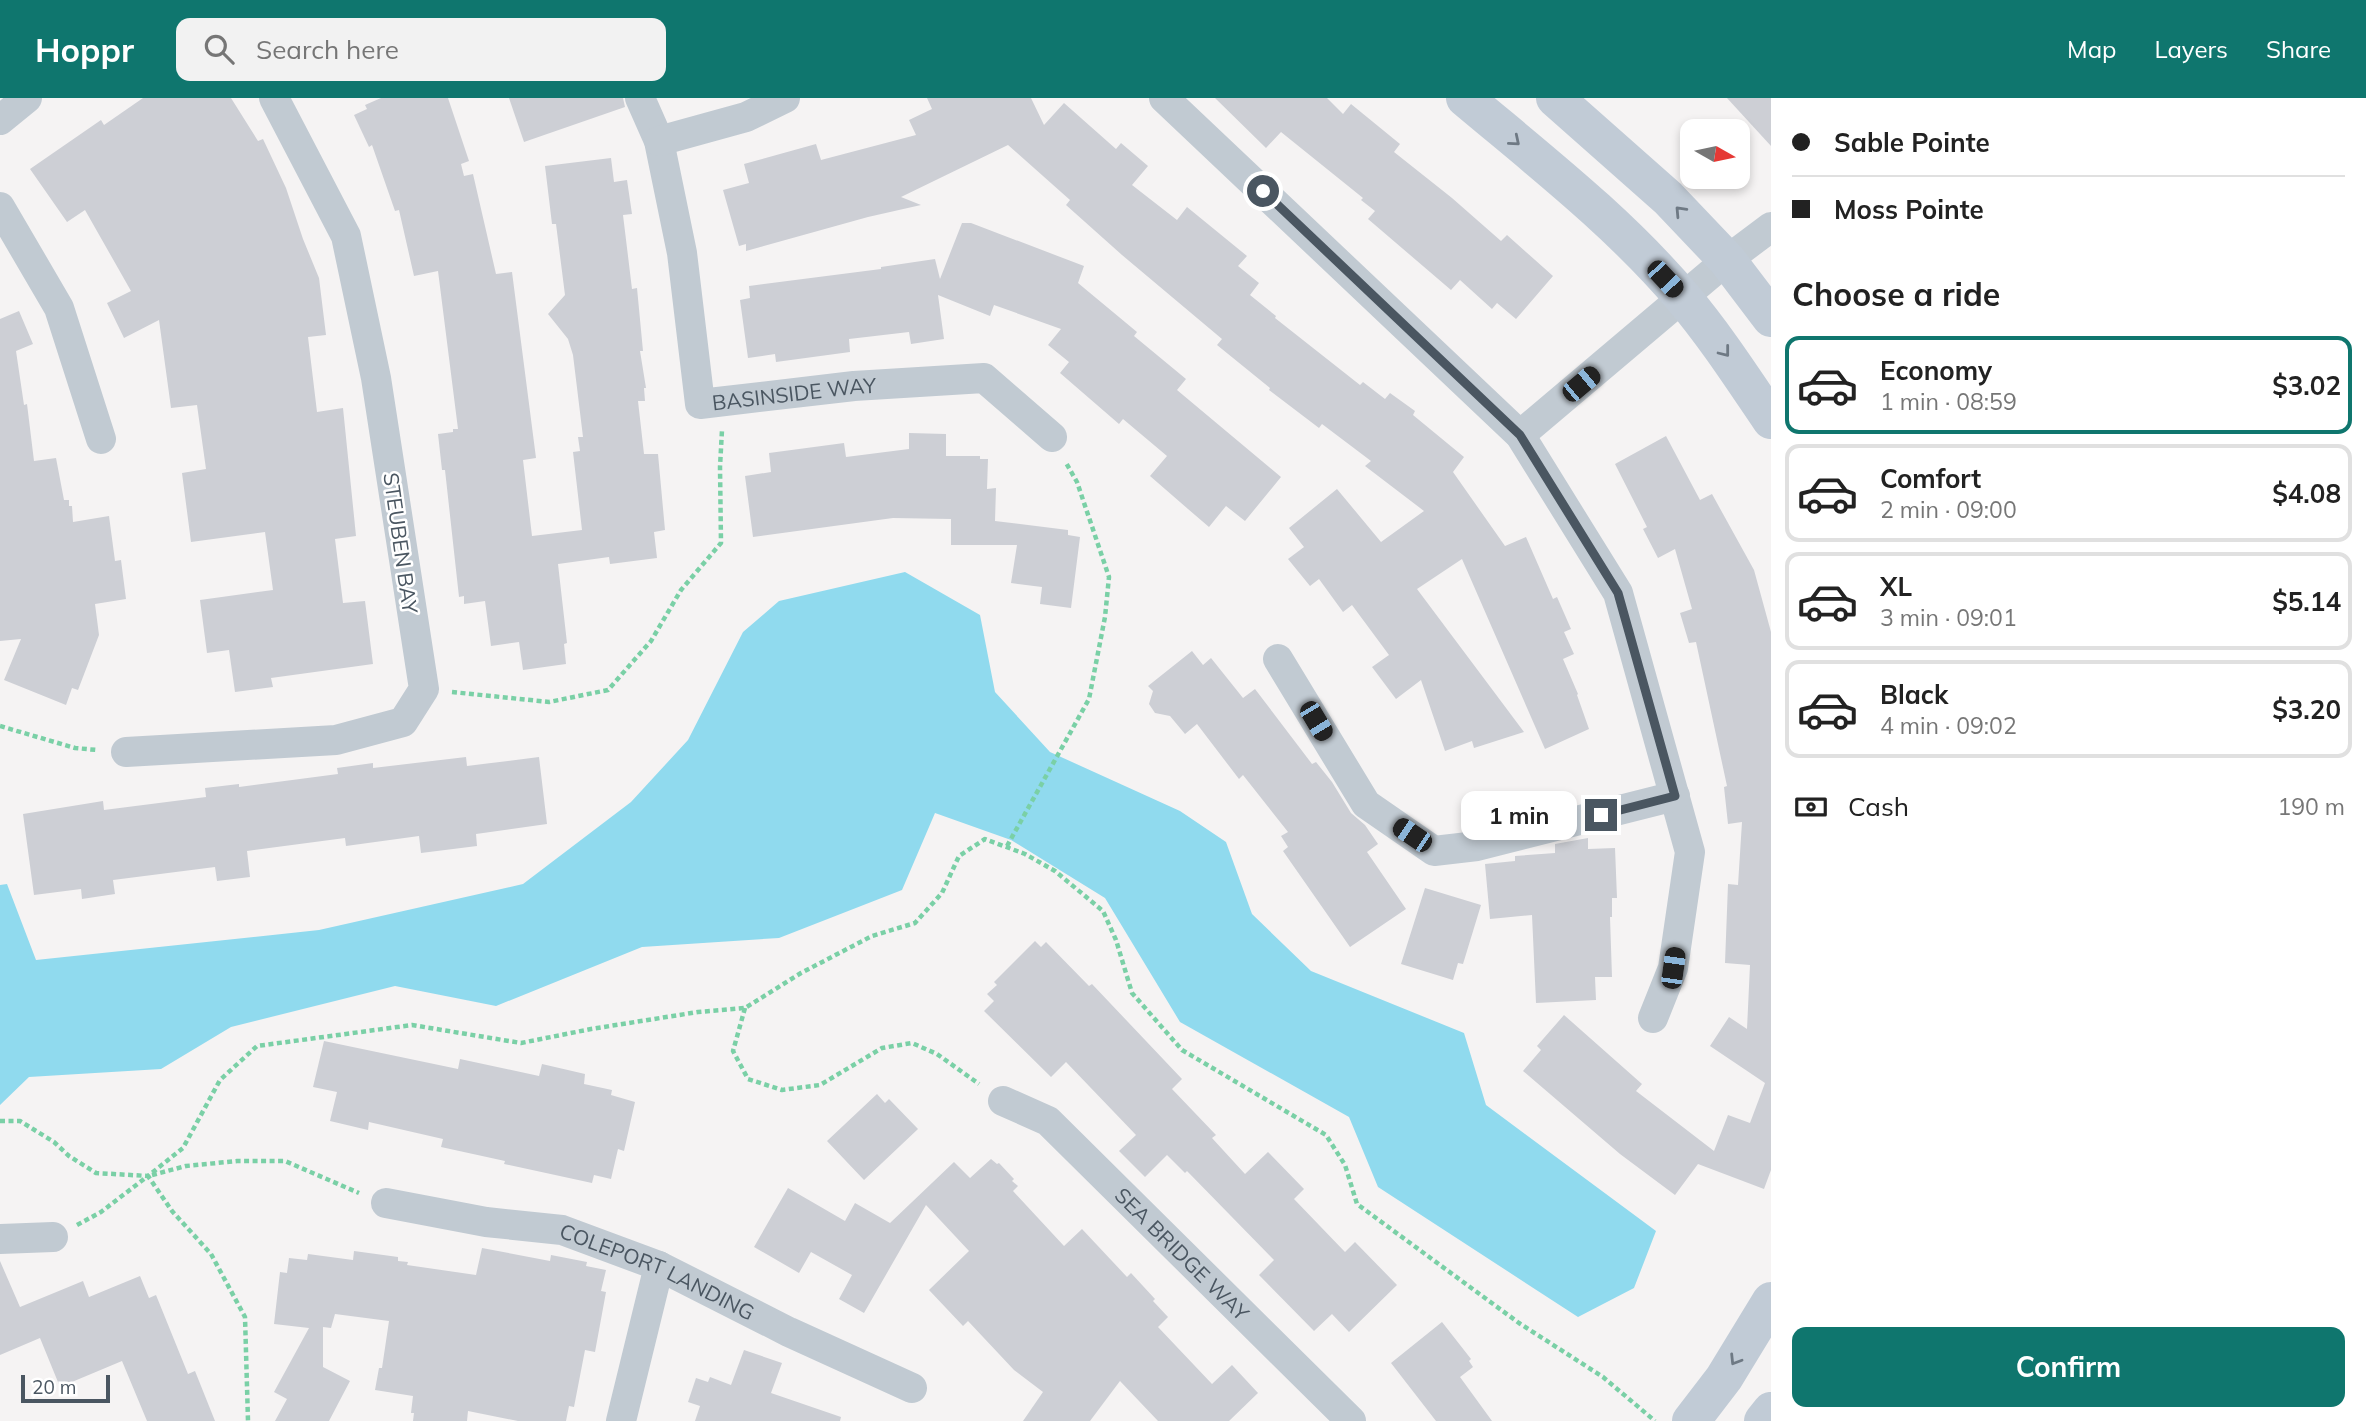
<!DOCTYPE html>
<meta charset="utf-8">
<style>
body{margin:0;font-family:Mulish,sans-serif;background:#f2f2f2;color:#222;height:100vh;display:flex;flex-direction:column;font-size:26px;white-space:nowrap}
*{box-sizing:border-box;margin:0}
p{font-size:23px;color:#767676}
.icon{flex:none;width:38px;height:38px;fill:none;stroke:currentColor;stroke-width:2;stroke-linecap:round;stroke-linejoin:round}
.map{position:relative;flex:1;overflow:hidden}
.side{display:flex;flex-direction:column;background:#fff;width:595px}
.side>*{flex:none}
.top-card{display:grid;align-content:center;height:154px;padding:0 21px;background:#fff}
.needle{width:46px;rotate:99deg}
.fabs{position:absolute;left:1680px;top:21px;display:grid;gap:14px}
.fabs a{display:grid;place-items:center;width:70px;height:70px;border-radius:14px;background:#fff;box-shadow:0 4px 10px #0003;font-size:35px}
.scale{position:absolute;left:21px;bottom:18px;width:89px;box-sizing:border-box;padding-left:7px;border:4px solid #4a5661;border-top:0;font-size:19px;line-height:24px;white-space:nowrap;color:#4a5661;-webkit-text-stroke:5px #fff;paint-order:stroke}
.end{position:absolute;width:32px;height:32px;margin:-16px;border:9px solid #4a5661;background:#fff;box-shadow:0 0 0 4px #fff}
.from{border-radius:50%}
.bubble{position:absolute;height:49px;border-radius:14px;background:#fff;box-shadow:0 4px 10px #0003;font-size:23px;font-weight:700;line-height:49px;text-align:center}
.car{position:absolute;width:21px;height:42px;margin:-21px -10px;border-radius:9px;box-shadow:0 0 5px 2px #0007;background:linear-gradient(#222 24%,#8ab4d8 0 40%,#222 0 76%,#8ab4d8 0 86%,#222 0)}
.top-card b{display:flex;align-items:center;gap:24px;height:66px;font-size:26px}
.top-card b+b{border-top:2px solid #e0e0e0}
.top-card i{width:18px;height:18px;background:#222}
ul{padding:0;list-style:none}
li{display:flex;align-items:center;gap:21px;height:98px;margin:0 14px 10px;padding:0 7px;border:4px solid #e0e0e0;border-radius:14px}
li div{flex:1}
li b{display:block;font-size:26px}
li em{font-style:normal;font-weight:700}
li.on{border-color:#0f766e}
li>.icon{width:63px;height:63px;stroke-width:1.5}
h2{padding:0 21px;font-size:32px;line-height:84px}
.pay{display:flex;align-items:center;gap:18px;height:77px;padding:0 21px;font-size:26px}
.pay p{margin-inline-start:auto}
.primary-button{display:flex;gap:14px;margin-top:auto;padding:14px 21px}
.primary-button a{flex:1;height:80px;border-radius:14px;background:#0f766e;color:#fff;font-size:28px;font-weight:700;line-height:80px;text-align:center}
header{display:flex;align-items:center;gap:42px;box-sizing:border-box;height:98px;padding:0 35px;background:#0f766e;color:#fff}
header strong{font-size:33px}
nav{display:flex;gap:38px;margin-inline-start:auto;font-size:24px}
.search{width:490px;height:63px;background:#f2f2f2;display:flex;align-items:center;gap:18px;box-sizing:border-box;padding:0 24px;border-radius:14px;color:#767676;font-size:26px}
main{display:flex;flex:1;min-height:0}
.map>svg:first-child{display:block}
.water{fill:#90daee}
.building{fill:#cdcfd5}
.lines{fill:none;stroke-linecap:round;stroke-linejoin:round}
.path{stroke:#7ad0a6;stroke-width:4.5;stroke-dasharray:5 3.5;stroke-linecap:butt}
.street{stroke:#c1cad2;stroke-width:30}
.secondary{stroke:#c1cbd6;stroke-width:38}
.oneway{stroke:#6e7984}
.route{stroke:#4a5661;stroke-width:9}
.labels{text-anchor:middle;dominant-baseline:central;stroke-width:5;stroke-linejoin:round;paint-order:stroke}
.street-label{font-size:21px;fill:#4a5661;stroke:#fff}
</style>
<header>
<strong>Hoppr</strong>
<div class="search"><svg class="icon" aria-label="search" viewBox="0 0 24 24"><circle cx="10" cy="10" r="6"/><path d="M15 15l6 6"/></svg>Search here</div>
<nav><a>Map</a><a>Layers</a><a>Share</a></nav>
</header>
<main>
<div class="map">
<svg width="1771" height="1323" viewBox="0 0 1771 1323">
<rect width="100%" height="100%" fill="#f5f3f3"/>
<path class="water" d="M905,474L980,517L995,594L1050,654L1180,713L1226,744L1252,816L1311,873L1464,935L1486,1007L1656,1133L1634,1190L1578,1219L1378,1089L1349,1019L1180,924L1105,800L1011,742L935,715L902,792L779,840L642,849L496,908L395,888L231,929L161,971L29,979L0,1007V787L7,786L36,862L319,832L523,786L631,704L688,642L743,534L779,503Z"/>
<g class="building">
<path d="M143,0H231L258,43L263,41L286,90L303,141L319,180L326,237L308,239L317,314L343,310L356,438L335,441L343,505L365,503L373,566L271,580L273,589L235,594L229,552L207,555L200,502L273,492L265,434L191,444L182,375L206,371L197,307L171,310L159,222L124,240L107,205L131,193L85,112L67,124L30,71L101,22L104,27Z"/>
<path d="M381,0H448L469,63L461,66L464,78L473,76L496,176L512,174L536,360L523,362L532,438L582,432L573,354L580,353L578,339H583L573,257L568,241L548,216L565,197L556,126H552L545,68L611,60L614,84L627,82L632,116L623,117L632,191L637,190L643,253H640L646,290H644L645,303H638L644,356H658L665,432L654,434L657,460L610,466L609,459L558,466L567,545L564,546L566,566L523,572L519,544L491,548L485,503L464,506V498L459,499L445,372H442L438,336L453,334V331H458L438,173L414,178L399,112L395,113L372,47L369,49L354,17L367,11L365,7Z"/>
<path d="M509,0H623L625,9L524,44Z"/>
<path d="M927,0H1031L1044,27L1064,5L1116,51L1121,45L1148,68L1132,87L1177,122L1187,109L1247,158L1238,168L1259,185L1250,197L1276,218L1275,220L1360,287L1363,284L1385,301L1390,295L1415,313L1413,317L1464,359L1453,374L1505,448L1526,439L1553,501L1557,499L1571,531L1564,534L1574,556L1563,561L1578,596L1577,597L1589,631L1545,651L1462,461L1417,491L1524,634L1474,650L1472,643L1445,653L1421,582L1396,601L1372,569L1389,557L1352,507L1343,514L1319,481L1310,488L1288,461L1304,449L1289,430L1337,391L1381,444L1424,413L1365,368L1371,363L1322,326L1319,330L1269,292L1270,290L1217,247L1222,241L1122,157L1066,107L1070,102L1008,47L901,99L921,107L868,119L746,153V146L739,148L723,92L749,85L744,66L816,46L821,62L916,37L909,22L932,11Z"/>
<path d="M1215,0H1327L1343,16L1351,6L1400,46L1394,54L1452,100L1501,143L1507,137L1553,178L1516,221L1497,205L1492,211L1460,182L1451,192L1368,121L1375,113L1361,102L1363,100L1281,34L1266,50Z"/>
<path d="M1727,0H1771V48Z"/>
<path d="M962,125H971L1084,168L1078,185L1137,234L1134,238L1186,281L1177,292L1281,379L1245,423L1226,408L1209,429L1188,411L1150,378L1167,358L1123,321L1119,326L1060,275L1069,264L1048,247L1061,231L994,207L990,218L938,197L944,241L911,246L909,234L849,241L850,254L776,264L775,256L748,260L740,202L750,200L749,188L881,171V169L935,161L940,181Z"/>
<path d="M19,213L33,246L16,253L24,307L27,306L34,363L56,360L64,402H69V408H72L73,424L109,418L115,463L121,462L126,501L95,506L99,537L78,592L72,590L66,607L4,582L21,541L0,543V221Z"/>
<path d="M909,335L946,336V358H980V361H988L987,391L996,390L995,423L1068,432V437L1080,439L1071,510L1040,506L1042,489L1011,485L1017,447H951V421L893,420L753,439L745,378L771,374L769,355L844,345L846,359L909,351Z"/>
<path d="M1666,338L1700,402L1712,396L1754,472L1771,534V1072L1764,1091L1698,1066L1675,1097L1620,1056L1523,973L1541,952L1537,948L1564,917L1642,986L1636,993L1714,1053L1728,1017L1750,1025L1765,985L1710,948L1729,919L1747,931L1750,867L1725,865L1728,786L1738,787L1742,724L1728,726L1724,689L1727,688L1696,544L1689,545L1680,515L1692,511L1675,451L1658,460L1643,431L1647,429L1615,366Z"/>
<path d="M1192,553L1203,567L1211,560L1243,600L1255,591L1312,666L1316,664L1332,684L1351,715L1365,727L1378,746L1367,754L1406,811L1350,849L1283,753L1288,749L1281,738L1288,734L1243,677L1239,681L1197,626L1185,636L1170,618L1155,615L1149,606L1153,593L1148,588Z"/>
<path d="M466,659L467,668L539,659L547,726L476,736L477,748L421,755L419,738L346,748L345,740L247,753L250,779L217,783L215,769L113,782L115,796L82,801L81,791L34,797L23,716L103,703L104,712L206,699L205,690L239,686V689L338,676L337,670L373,665V670Z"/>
<path d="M1588,740V751L1615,750L1617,800H1612V819H1610L1612,879H1595L1596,902L1536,905L1532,817L1490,821L1485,766L1515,763V758L1555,755V746Z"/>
<path d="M1425,790L1481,807L1463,866L1458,865L1453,882L1401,866Z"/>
<path d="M1035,843L1041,849L1046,844L1089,888L1092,886L1182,981L1172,991L1216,1037L1212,1040L1245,1076L1268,1054L1304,1091L1294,1101L1345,1154L1355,1144L1397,1187L1349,1234L1332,1216L1314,1233L1259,1177L1274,1162L1187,1073L1185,1075L1167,1057L1145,1079L1119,1053L1136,1037L1066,964L1051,979L984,913L994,903L987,896L997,887L994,884Z"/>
<path d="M324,943L458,971L460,961L539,978L542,966L585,976L584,986L612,992L611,997L635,1004L624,1053L618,1051L611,1081L594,1077L592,1085L504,1066L505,1063L441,1049L443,1041L369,1024L368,1032L330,1023L337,994L313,989Z"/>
<path d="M877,996L885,1005L889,1001L918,1031L864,1082L827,1043Z"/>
<path d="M991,1061L997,1066L999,1065L1014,1081L1012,1083L1018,1088L1013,1093L1064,1148L1082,1131L1127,1179L1131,1175L1155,1201L1153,1203L1168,1219L1158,1229L1212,1286L1232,1267L1258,1295L1229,1323H1158L1120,1283L1090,1323H1023L1043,1294L1014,1272L968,1223L963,1228L929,1192L969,1153L926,1107L864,1215L839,1201L852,1177L811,1154L799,1175L754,1149L788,1090L845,1123L855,1105L890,1125L954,1064L970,1080Z"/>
<path d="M482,1150L550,1163L551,1157L587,1164L586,1168L606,1172L601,1193L606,1194L595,1254L585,1252L574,1309L569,1308L566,1323H518L468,1313L467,1323H413L414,1315H411L413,1298L375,1292L379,1270H382L389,1223L335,1216L331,1230L323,1229V1269L350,1283L329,1323H275L287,1301L274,1294L309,1230L274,1226L280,1174L287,1175L289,1160L307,1162L308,1156L353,1162L354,1153L398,1159V1163L408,1164L407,1167L476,1177Z"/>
<path d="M0,1163L20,1209L83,1183L89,1199L140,1178L149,1200L156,1197L188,1276L195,1273L215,1323H147L122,1263L60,1289L40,1240L0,1257Z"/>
<path d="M1442,1224L1471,1261L1469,1263L1473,1269L1460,1279L1492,1323H1436L1391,1265Z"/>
<path d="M744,1252L782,1265L771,1295L841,1319L840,1323H695L700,1308L688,1304L696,1280L708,1284L710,1279L731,1287Z"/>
</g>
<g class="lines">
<g class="path">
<path d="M452,594L549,604L608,592L651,543L681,492L721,445L720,369L722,332"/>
<path d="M0,628L75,650L97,652"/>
<path d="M1007,748L1089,601L1105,519L1109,479L1077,384L1065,363"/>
<path d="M745,910L733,953L748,981L782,992L820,987L882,950L912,945L937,956L979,986"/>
<path d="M0,1023H20L54,1044L69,1058L96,1075L148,1078L183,1050L220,982L257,948L412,927L521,945L591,931L698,914L745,910L801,875L872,838L915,825L942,795L959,758L985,741L1025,756L1055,773L1103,813L1116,842L1132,895L1182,952L1326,1037L1345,1067L1357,1106L1519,1225L1603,1279L1655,1323"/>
<path d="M152,1077L186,1068L237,1063H285L359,1095"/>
<path d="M77,1127L101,1114L148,1078L172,1113L211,1156L245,1219L248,1323"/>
</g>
<g class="street">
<path id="s1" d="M640,0L659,43L682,155L700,306L854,288L984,280L1052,339"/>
<path d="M1164,0L1520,337L1618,495L1690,754L1673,870L1653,920"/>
<path d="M0,22L27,0"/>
<path d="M659,43L746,19L785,0"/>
<path d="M0,109L59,210L101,341"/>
<path d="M1520,337L1727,162L1771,129"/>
<path d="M1278,561L1366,706L1434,753L1477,748L1675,698"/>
<path d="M126,654L336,642L403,624L424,591L376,280L346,138L274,0"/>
<path id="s2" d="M1003,1003L1048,1023L1351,1323"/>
<path id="s3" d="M386,1105L486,1124L562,1132L659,1168L789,1234L912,1290"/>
<path d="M0,1141L53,1139"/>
<path d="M621,1323L659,1168"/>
</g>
<g class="secondary">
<path d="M1465,0C1540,63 1620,125 1684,201C1716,239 1743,281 1771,322"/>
<path d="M1555,0L1668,100L1727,162L1771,220"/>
<path d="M1691,1323L1724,1280L1771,1203"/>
<path d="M1763,1323L1771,1313"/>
</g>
</g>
<defs><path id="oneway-chevron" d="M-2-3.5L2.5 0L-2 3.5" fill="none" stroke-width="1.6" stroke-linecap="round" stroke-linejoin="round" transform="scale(1.75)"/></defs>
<g class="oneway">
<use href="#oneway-chevron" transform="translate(1515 43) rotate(40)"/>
<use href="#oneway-chevron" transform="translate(1680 113) rotate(-133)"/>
<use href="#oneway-chevron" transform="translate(1725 254) rotate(52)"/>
<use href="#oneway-chevron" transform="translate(1735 1262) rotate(122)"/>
</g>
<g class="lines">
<path class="route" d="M1263,93L1520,337L1618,495L1675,698L1601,717"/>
</g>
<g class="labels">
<g class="street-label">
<text stroke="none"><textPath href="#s1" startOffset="408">BASINSIDE WAY</textPath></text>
<text transform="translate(401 445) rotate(82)">STEUBEN BAY</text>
<text stroke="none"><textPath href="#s2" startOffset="238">SEA BRIDGE WAY</textPath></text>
<text stroke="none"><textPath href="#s3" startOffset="282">COLEPORT LANDING</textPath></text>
</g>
</g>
</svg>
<div class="fabs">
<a><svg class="needle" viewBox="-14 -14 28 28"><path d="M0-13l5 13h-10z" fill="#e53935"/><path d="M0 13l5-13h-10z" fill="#767676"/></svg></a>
</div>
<div class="scale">20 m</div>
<i class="end from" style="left:1263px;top:93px"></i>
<i class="end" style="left:1601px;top:717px"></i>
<div class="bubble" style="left:1461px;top:693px;width:116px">1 min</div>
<i class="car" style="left:1665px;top:181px;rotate:137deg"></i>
<i class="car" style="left:1581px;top:286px;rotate:50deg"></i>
<i class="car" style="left:1316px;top:623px;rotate:149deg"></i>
<i class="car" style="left:1412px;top:737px;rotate:304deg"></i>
<i class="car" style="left:1673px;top:870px;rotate:8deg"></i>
</div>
<section class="side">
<div class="top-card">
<b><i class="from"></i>Sable Pointe</b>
<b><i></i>Moss Pointe</b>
</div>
<h2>Choose a ride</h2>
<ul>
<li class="on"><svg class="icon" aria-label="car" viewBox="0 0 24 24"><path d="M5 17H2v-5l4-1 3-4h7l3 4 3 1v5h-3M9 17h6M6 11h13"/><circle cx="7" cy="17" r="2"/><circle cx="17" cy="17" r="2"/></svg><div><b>Economy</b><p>1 min · 08:59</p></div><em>$3.02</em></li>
<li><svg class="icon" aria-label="car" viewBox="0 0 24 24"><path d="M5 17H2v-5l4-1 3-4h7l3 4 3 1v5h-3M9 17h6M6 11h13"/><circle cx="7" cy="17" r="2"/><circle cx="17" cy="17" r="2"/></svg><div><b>Comfort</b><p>2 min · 09:00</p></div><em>$4.08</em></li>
<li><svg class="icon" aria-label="car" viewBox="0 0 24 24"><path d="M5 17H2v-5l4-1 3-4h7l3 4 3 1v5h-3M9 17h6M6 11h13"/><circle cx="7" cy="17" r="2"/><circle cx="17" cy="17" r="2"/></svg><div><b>XL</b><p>3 min · 09:01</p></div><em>$5.14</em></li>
<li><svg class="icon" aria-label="car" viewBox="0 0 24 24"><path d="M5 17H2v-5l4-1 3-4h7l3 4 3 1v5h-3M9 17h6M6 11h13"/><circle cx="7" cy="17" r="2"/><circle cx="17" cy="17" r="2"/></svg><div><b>Black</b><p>4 min · 09:02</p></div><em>$3.20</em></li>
</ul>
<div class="pay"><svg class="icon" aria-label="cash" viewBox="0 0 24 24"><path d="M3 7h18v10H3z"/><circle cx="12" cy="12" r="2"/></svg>Cash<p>190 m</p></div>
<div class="primary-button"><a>Confirm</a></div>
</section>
</main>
